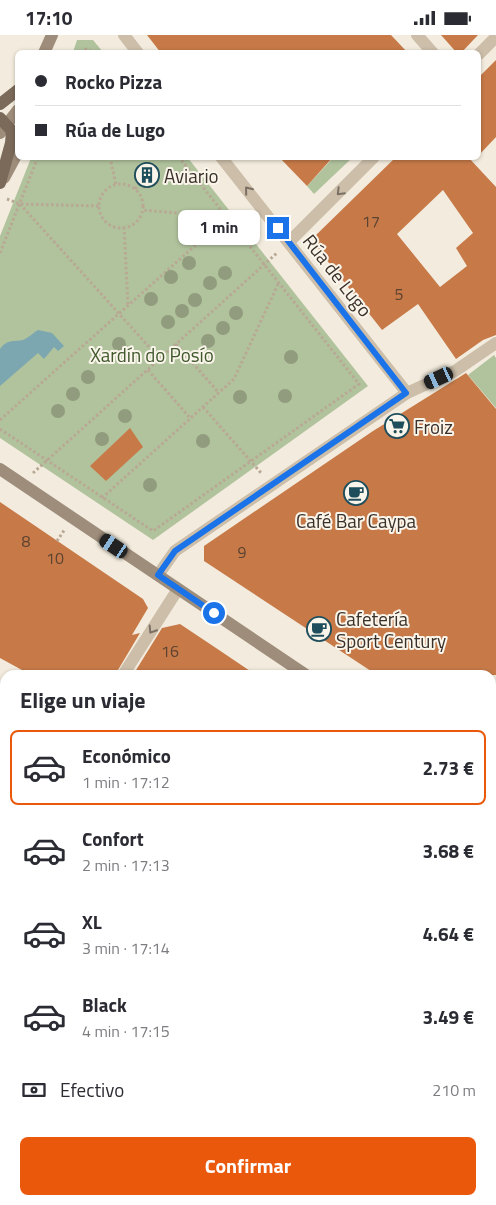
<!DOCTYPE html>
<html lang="es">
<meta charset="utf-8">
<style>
body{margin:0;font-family:"Titillium Web",sans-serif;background:#f2f2f3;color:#2b2b33;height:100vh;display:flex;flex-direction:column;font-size:19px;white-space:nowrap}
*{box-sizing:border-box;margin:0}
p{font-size:16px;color:#7c7c81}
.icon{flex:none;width:28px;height:28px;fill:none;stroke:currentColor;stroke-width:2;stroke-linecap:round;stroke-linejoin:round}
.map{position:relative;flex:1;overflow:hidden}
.side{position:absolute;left:0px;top:635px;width:496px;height:535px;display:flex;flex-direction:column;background:#fff;border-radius:15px 15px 0 0;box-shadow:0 1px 4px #0004}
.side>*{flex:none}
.hud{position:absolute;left:15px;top:15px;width:466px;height:110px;border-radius:8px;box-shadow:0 1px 4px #0004;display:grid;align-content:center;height:110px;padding:0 20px;background:#fff}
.end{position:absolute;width:22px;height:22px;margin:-11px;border:6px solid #1a73e8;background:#fff;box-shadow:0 0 0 2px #fff}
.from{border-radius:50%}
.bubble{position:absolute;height:35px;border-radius:8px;background:#fff;box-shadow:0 1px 4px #0004;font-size:16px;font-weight:700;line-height:35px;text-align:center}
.car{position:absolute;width:15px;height:30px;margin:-15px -8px;border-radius:6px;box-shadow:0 0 4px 1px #0007;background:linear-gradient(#222 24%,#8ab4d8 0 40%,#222 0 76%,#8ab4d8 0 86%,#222 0)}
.hud b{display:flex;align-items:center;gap:18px;height:48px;font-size:19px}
.hud b+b{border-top:1px solid #e1e1e2}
.hud i{width:12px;height:12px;background:#2b2b33}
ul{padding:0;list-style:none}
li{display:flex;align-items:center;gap:15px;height:75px;margin:0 10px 8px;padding:0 10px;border:2px solid transparent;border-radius:8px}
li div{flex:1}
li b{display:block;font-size:19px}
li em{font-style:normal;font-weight:700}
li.active{border-color:#ea580c}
li>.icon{width:45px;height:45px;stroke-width:1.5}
h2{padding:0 20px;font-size:22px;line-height:60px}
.pay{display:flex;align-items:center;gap:12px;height:55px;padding:0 20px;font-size:19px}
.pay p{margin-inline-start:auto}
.primary-button{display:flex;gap:10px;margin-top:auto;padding:10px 20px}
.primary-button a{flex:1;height:58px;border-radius:8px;background:#ea580c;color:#fff;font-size:20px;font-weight:700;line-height:58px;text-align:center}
.status{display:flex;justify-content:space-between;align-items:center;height:35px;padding:0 25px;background:#fff;direction:ltr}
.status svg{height:14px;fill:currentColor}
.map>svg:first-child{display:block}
.green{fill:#b1c39d}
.water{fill:#7ca7b1}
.building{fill:#c77a48;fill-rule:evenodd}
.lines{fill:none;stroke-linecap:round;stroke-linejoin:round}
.path{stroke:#b8a894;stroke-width:3;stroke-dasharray:2.5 2.5;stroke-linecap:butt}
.street{stroke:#ccbea9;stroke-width:12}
.secondary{stroke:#9f8d7b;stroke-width:12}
.primary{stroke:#7b6a5a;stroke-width:12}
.rail-casing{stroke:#393029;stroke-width:5.5}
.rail{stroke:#faf5eb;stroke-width:4;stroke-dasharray:11;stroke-linecap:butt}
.tree{fill:#919b7d}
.oneway{stroke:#7b7063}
.route{stroke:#1a73e8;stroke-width:6}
.labels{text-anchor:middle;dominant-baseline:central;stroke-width:4;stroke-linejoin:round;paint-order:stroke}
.number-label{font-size:16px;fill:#5c4231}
.poi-label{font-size:19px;fill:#393029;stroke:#faf5eb;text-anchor:start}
.street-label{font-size:19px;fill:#393029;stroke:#faf5eb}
.park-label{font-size:19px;fill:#41582d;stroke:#faf5eb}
</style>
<div class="status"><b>17:10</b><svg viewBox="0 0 49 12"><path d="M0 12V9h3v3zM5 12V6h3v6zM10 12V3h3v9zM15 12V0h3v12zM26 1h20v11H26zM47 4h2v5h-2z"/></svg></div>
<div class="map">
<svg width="496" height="1170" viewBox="0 0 496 1170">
<rect width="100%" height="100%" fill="#f3ecde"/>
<g class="green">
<path d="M77,5H93L103,17H73Z"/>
<path d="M31,123H188L368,351L153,505L0,403V201Z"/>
<path d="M333,123H352L314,159L307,151Z"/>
<path d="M494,320L496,323V373L468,340Z"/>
<path d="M154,1165H266L270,1170H152L150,1168Z"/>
</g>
<path class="water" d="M38,295L52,298L64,311L58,316L54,312L44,324L38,318L0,351V314C7,304 13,307 23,305C28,303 33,298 38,295Z"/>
<g class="building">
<path d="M147,0H391L408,18H161Z"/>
<path d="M441,0H478L461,18H457Z"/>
<path d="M496,25V102L479,120V42Z"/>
<path d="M279,122H333L307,151Z"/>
<path d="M396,122H468L496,152V300L483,305L456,324L418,269L382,295L314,209L315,201ZM443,155L473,198L456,213L467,231L440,252L397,199Z"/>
<path d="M149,132L155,137L154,146L146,149L139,144L140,135Z"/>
<path d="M466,338L496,374V640H377L204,526V511L373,396Z"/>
<path d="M130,393L143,412L106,446L90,431Z"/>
<path d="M0,467L143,564L148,573L132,600L140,598L115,640H31L0,623Z"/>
<path d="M180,589L219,615L256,640H133L162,593Z"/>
</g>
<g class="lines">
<g class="path">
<path d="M81,18L86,14L95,18"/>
<path d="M110,122L116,150"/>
<circle cx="121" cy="171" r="22"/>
<path d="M135,154L140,148L136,144L138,132L150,128L158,135L157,148L145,153L140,148"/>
<path d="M7,164L20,169L99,171"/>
<path d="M20,169L160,324"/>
<path d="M124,192L128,270"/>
<path d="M0,218L38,122"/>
<path d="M176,309L219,358"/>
<path d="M148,335L191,384"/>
<path d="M203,372L262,439"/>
<path d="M0,385L227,182L142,175"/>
<path d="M0,394L153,496L359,349L179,122"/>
<path d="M33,438L277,218"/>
<path d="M102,463L234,344L279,247"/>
<path d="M57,506L65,494"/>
<path d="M491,762L496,765"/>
<path d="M491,788L496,781"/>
<path d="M491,789L496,793"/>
<path d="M491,999L496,990"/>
<path d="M156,1165L154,1167L157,1170"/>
<path d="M237,1170L242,1165"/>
<path d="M420,1170L422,1165"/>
</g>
<g class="street">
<path d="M124,0L138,18"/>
<path d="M417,0L433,18"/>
<path d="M479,19L496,2"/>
<path d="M221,122L407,358"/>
<path d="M289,207L374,122"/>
<path d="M158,540L175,516L407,358L455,336L496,308"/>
<path d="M123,640L178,554"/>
<path d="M491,821L496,826"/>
<path d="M0,832L5,825"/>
<path d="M491,859L496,847"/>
<path d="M66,1165L70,1170"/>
<path d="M288,1165L294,1170"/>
</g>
<g class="secondary">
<path d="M44,18L52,0"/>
<path d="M0,98L18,75"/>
<path d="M4,143L18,117"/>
<path d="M0,434L306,640"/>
<path d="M491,732L496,727"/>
<path d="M56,1170L61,1165"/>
</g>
<g class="primary">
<path d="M0,69L18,55"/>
<path d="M0,83L12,96L11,108L0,148"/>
</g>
<defs>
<g id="rail">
<path d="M491,1090L496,1079"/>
<path d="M460,1170L462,1165"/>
</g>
</defs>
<use href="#rail" class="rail-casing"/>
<use href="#rail" class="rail"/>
</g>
<g class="tree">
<circle cx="189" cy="228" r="7"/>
<circle cx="225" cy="238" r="7"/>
<circle cx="171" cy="242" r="7"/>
<circle cx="210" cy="248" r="7"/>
<circle cx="151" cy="264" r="7"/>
<circle cx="195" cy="265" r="7"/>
<circle cx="182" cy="276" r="7"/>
<circle cx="236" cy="278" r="7"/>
<circle cx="168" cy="287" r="7"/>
<circle cx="223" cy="293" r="7"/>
<circle cx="208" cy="306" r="7"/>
<circle cx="119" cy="309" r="7"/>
<circle cx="291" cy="322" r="7"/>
<circle cx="88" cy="342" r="7"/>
<circle cx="73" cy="359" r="7"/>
<circle cx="285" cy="361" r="7"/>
<circle cx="240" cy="362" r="7"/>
<circle cx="58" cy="376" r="7"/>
<circle cx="125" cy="381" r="7"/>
<circle cx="102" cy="404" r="7"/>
<circle cx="203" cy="406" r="7"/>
<circle cx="150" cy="450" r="7"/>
</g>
<defs><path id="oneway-chevron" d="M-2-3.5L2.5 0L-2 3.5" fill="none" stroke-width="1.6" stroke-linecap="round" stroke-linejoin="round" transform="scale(1.25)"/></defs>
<g class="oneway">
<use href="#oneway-chevron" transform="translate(248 155) rotate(-129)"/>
<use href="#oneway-chevron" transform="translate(340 157) rotate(135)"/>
<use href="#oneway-chevron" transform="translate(152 595) rotate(123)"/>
</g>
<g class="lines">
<path class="route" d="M214,578L158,540L175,516L406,358L278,193"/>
</g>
<defs>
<symbol id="building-ring" viewBox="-11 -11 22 22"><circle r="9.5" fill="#faf5eb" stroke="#1e4e5b" stroke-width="1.5"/><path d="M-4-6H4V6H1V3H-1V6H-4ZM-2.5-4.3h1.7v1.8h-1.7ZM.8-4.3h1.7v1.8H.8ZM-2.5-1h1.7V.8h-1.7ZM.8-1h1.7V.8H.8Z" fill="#1e4e5b"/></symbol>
<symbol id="supermarket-ring" viewBox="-11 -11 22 22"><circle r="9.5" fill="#faf5eb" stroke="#1e4e5b" stroke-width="1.5"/><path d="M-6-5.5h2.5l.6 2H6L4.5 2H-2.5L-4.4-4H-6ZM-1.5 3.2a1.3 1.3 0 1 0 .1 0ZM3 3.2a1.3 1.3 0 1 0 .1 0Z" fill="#1e4e5b"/></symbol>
<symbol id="cafe-ring" viewBox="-11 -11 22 22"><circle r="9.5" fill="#faf5eb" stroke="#1e4e5b" stroke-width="1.5"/><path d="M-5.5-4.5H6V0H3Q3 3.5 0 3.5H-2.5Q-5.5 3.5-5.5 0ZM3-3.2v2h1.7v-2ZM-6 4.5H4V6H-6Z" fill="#1e4e5b"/></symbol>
</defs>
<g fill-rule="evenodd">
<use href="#building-ring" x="133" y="126" width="28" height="28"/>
<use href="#supermarket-ring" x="383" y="377" width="28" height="28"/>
<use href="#cafe-ring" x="342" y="444" width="28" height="28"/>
<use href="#cafe-ring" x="305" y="580" width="28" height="28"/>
</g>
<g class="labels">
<g class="number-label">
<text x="371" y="186">17</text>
<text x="399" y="259">5</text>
<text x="26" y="506">8</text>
<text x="242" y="517">9</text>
<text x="55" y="523">10</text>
<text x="170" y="616">16</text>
</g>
<g class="poi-label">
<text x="164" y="140">Aviario</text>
<text x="414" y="391">Froiz</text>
<text x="356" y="485" text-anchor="middle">Café Bar Caypa</text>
<text x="336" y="583">Cafetería<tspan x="336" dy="22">Sport Century</tspan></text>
</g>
<g class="street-label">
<text transform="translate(338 240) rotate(52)">Rúa de Lugo</text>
</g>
<g class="park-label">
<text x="152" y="319">Xardín do Posío</text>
</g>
</g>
</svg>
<i class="end from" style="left:214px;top:578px"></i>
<i class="end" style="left:278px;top:193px"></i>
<div class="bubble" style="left:178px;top:175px;width:82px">1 min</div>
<i class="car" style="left:439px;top:343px;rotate:245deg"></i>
<i class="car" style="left:114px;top:511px;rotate:304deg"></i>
<div class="hud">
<b><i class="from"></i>Rocko Pizza</b>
<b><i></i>Rúa de Lugo</b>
</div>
<section class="side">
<h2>Elige un viaje</h2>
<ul>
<li class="active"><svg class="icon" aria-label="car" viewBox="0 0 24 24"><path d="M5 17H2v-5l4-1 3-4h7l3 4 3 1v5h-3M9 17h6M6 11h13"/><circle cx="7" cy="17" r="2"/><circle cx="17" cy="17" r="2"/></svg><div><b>Económico</b><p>1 min · 17:12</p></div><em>2.73 €</em></li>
<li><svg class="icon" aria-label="car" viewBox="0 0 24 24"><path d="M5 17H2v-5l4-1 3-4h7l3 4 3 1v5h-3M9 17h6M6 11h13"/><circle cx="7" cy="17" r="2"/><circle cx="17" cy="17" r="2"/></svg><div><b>Confort</b><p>2 min · 17:13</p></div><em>3.68 €</em></li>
<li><svg class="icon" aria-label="car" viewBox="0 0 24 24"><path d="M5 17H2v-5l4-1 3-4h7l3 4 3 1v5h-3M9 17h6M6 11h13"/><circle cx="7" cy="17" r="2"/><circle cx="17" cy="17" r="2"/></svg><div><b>XL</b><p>3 min · 17:14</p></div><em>4.64 €</em></li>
<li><svg class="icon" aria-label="car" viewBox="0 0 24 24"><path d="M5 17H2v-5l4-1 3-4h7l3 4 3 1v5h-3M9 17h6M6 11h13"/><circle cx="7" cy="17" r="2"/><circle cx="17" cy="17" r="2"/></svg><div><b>Black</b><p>4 min · 17:15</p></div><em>3.49 €</em></li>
</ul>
<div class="pay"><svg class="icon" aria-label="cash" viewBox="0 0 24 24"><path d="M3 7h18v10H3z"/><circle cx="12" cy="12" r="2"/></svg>Efectivo<p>210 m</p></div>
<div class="primary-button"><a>Confirmar</a></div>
</section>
</div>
